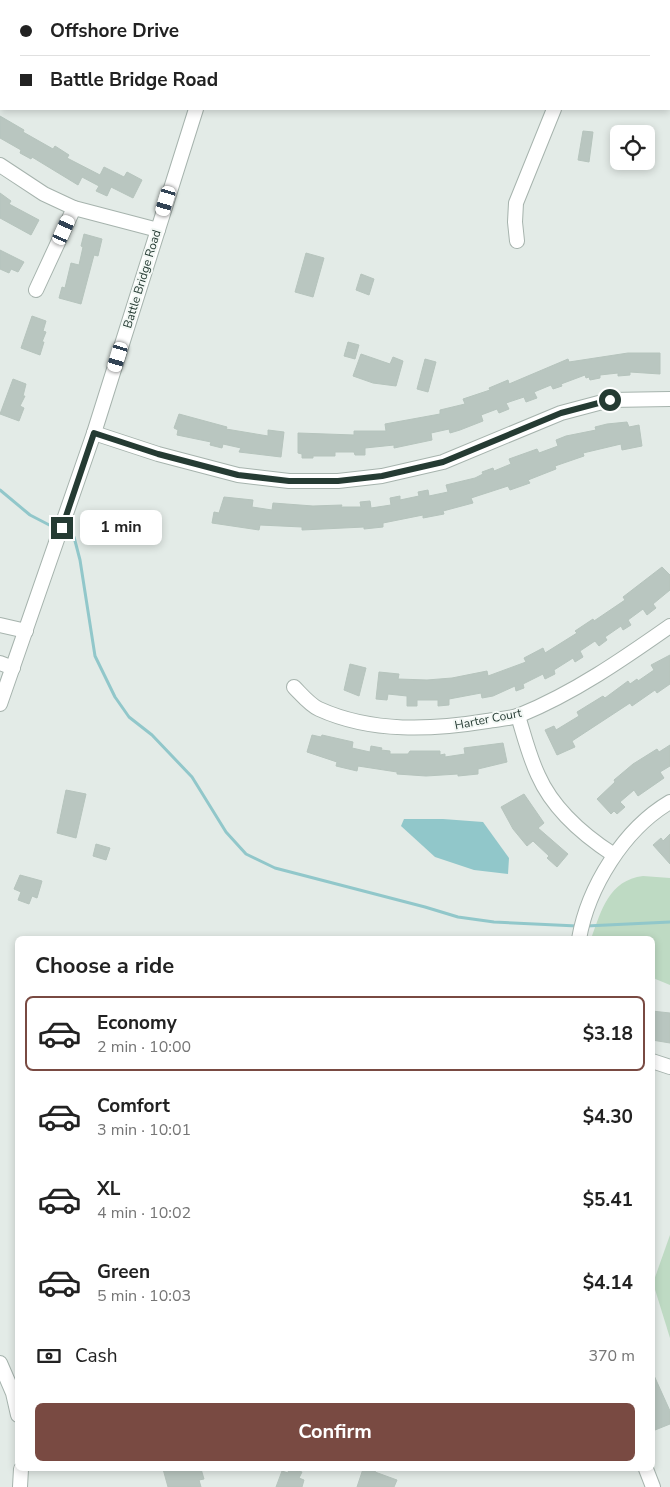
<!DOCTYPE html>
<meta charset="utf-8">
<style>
body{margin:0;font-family:"Nunito Sans",sans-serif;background:#f6f6f6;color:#222;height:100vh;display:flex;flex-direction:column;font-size:19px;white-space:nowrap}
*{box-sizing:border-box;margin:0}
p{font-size:16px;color:#767676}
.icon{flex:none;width:28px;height:28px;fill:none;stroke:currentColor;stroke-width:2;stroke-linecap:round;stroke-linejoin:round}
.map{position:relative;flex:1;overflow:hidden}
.sheet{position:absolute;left:15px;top:936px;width:640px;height:535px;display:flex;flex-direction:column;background:#fff;border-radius:8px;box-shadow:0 2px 8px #0003}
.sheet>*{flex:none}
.banner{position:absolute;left:0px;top:0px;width:670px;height:110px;box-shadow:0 2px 8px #0003;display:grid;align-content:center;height:110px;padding:0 20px;background:#fff}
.fabs{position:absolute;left:610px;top:125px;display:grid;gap:10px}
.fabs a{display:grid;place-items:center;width:45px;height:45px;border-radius:8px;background:#fff;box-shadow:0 2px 8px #0003;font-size:25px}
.end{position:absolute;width:22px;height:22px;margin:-11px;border:6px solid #253b33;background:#fff;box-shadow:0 0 0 2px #fff}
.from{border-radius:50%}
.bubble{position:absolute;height:35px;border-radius:8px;background:#fff;box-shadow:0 2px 8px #0003;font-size:16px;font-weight:700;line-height:35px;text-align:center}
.car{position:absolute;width:15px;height:30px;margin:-15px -8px;border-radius:6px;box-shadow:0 0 4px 1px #0007;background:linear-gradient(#fff 24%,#345 0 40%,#fff 0 76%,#345 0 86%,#fff 0)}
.banner b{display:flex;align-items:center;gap:18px;height:48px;font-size:19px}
.banner b+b{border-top:1px solid #e0e0e0}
.banner i{width:12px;height:12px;background:#222}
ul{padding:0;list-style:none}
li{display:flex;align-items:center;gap:15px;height:75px;margin:0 10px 8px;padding:0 10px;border:2px solid transparent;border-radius:8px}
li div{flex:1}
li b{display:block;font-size:19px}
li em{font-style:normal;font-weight:700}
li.active{border-color:#794a42}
li>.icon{width:45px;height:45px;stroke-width:1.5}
h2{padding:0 20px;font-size:22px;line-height:60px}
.pay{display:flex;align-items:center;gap:12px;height:55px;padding:0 20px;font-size:19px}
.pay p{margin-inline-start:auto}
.action{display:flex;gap:10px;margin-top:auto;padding:10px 20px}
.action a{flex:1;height:58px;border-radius:8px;background:#794a42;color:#fff;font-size:20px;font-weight:700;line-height:58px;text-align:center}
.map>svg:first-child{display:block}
.green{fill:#bedac3}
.water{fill:#91c7ca}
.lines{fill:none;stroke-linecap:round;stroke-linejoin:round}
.stream{stroke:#91c7ca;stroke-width:3}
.building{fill:#b9c6c0;stroke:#b6c4bd}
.minor-casing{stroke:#a6b3ad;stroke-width:16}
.minor{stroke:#fff;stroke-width:14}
.route{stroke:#253b33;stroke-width:6}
.labels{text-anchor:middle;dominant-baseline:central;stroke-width:4;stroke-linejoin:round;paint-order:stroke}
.street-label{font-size:12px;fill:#253b33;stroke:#f3f8f5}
</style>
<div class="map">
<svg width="670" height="1487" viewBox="0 0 670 1487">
<rect width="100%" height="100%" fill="#e3ebe7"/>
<g class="green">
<path d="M643,876L670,878V985L653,978L652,939H591C601,911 609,880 643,876Z"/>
<path d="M670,1235V1338L653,1283Z"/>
</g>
<path class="water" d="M404,819H443L483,822L509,858L508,874L474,870L435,857L401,826Z"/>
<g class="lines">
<g class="stream">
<path d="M0,490L30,515L57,529"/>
<path d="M63,532L74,537L80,560L95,656L115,697L129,717L152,735L192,777L226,832L246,854L275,868L425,907L458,917L494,922L577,926"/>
<path d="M586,926L670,922"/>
</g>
</g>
<g class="building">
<path d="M0,116L24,130L23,132L53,149L55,146L69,155L67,158L100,175L104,167L124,177L127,172L142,180L133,198L111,187L107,196L96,191L99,186L82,177L78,185L32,157L31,159L20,153L21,150L0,138Z"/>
<path d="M583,131L593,132L589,162L578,160Z"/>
<path d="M0,193L11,201L9,204L39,220L31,235L0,218Z"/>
<path d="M84,234L102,239L98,256L94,255L81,304L59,298L62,287L65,288L71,263L79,265L83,247L81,246Z"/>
<path d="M0,250L24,262L18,272L11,269L9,273L0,269Z"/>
<path d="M306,253L324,258L313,297L295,292Z"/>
<path d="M361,274L374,279L369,295L356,290Z"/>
<path d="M32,316L46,321L43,331L46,332L42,342H44L40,355L21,348Z"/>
<path d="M348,342L359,345L355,359L344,356Z"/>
<path d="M628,353H660V374L630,372V375L618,376V373L600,375V378L590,380L589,377L586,378L585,375L561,384L562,386L553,389L551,385L534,392L537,398L526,402L524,397L506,403L509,409L499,413L497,409L481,415L483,421L460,430L450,433L449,429L431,433L432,440L394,448V445L365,448V455H355L354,452H335V456H313V458H302V454L298,453V433L354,435V431H386L385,424L440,414V410L465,404L463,399L490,390L489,388L508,380L509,384L568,359L569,362Z"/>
<path d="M361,354L390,364L393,357L403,361L396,386L373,383L353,376Z"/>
<path d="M425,359L436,362L428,392L417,389Z"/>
<path d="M13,379L26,384L23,396H25L20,406L24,408L19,421L0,414Z"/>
<path d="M179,414L227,427L226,429L268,436V430L284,432L281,457L239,452L241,448L223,444L222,448L210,445L211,442L177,435L178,430L174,428Z"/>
<path d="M627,422L629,427L639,425L642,446L622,450L621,444L583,453L584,456L555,466L556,469L528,480L530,483L510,490L508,486L471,498L473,503L443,511L444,514L423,518V515L383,523V527L364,529V527L302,530V527L260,525L259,530L212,523L214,512L219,513L224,497L253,500L252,507L272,510L273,503L313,506L342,505L341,507H361L360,502L370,501L371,508L391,505L390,498L400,496V500L419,496L418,492L428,490L429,496L448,492L446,485L475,478L483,474L482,472L493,468L494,471L511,464L509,459L537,449L539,453L558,446L556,440L566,436L596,430L595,427L607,424Z"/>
<path d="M662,567L670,575V590L653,604L656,608L647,615L643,609L628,620L631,625L623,630L621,626L605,637L607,640L599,646L595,641L580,651L583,657L575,662L573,658L554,670L555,674L545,679L543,674L523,684L524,688L516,691L515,686L493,696L482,698L481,693L449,699V705L438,706V700H417V706H407V696L388,694L387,700L376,699L379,672L399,674L398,679L427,680L452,678L487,671L488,676L526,662L524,658L543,648L545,653L577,633L575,631L593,619L594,621L625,600L623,597Z"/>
<path d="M670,655V684L657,693L655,690L632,706L630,703L572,741L575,747L557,755L545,730L554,726L556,730L579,716L577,712L603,696L605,698L628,681L630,684L637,679L638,681L654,670L651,665Z"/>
<path d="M350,664L366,668L359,696L344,690Z"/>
<path d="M312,735L321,737L322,735L353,742L352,748L370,752L371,746L382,748L381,750L390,751V754H408L410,751H440V755L445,754V757L465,754L464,748L503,743L507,762L478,769V774L458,776V774L426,776L397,774V772L358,766L357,771L336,766L337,762L307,752Z"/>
<path d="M670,745V766L660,772L664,778L638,796L634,790L620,802L625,807L617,814L614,811L611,814L597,799L615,782L614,780L633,764L657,749L659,752Z"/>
<path d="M66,790L86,794L76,838L57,833Z"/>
<path d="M524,794L544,823L538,828L568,854L557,867L547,858L549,856L533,841L527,846L513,829L501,807Z"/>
<path d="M670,834V864L653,845L661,838L663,841Z"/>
<path d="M96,844L110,848L106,860L93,856Z"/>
<path d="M20,875L42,881L37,898L32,896L29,904L18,900L21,892L14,889Z"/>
<path d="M652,1011L670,1013V1043L652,1040Z"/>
<path d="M652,1371L670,1411V1424L655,1430L652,1422Z"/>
<path d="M163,1469H201L204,1479L199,1480L201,1487H168Z"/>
<path d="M289,1469L302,1472L299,1478L304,1480L302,1487H276L282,1471L288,1473Z"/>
<path d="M363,1469H376L375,1472L397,1480L394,1487H357Z"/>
</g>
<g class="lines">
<defs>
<g id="minor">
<path d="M651,0L654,1"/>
<path d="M231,1V0"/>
<path d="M603,1V0"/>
<path d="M669,7L670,8"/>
<path d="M669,93L670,94"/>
<path d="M0,165L44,194L74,208L158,230"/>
<path d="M517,241L515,222L516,203L554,109"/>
<path d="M36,290L74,208"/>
<path d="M94,433L158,454L238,475L289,481H338L382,476L443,462L561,413L610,400L670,399"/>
<path d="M0,625L26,631"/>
<path d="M0,663L13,668"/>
<path d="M294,687C301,694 310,705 319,709C372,733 432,730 487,721C498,719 510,719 520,715C574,693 623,659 670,626"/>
<path d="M0,704L94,433L196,109"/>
<path d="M518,716C524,735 529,756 538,775C553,809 583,835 614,855"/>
<path d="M579,939C588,887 624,829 670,802"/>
<path d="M652,1061L670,1067"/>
<path d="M0,1363L13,1393L18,1415"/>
<path d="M646,1469L653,1487"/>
<path d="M20,1487L21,1469"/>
</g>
</defs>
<use href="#minor" class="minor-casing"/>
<use href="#minor" class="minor"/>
</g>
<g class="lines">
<path class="route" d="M62,528L94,433L158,454L238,475L289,481H338L382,476L443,462L561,413L610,400"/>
</g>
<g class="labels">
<g class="street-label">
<text transform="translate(142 279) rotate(-73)">Battle Bridge Road</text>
<text transform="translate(488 719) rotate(-11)">Harter Court</text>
</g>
</g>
</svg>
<div class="fabs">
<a><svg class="icon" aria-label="locate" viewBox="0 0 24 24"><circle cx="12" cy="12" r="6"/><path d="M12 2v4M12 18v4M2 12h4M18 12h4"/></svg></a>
</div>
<i class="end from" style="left:610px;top:400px"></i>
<i class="end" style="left:62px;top:528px"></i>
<div class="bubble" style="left:80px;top:510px;width:82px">1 min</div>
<i class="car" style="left:166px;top:201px;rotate:197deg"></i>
<i class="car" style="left:64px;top:230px;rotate:24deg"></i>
<i class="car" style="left:118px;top:357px;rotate:197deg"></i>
<div class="banner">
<b><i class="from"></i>Offshore Drive</b>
<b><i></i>Battle Bridge Road</b>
</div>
<section class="sheet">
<h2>Choose a ride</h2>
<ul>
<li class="active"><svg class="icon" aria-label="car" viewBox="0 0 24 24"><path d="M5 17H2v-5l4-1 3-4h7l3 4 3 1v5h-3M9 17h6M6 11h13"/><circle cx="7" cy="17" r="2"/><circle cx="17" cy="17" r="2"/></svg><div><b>Economy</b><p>2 min · 10:00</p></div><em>$3.18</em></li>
<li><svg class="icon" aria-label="car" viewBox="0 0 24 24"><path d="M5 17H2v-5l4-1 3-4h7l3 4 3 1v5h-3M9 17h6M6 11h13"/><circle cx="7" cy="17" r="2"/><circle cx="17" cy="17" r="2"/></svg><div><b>Comfort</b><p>3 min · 10:01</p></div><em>$4.30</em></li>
<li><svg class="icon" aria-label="car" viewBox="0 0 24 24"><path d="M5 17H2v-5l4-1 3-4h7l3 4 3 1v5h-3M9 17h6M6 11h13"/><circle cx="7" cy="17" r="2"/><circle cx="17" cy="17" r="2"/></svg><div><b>XL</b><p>4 min · 10:02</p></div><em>$5.41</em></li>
<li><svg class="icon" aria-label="car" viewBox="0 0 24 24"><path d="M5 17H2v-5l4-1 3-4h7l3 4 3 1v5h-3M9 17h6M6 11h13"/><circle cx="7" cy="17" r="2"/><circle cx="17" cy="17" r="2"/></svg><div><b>Green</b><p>5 min · 10:03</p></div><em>$4.14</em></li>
</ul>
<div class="pay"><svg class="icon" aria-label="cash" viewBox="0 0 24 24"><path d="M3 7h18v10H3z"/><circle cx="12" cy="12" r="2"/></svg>Cash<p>370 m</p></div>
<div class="action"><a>Confirm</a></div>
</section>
</div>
